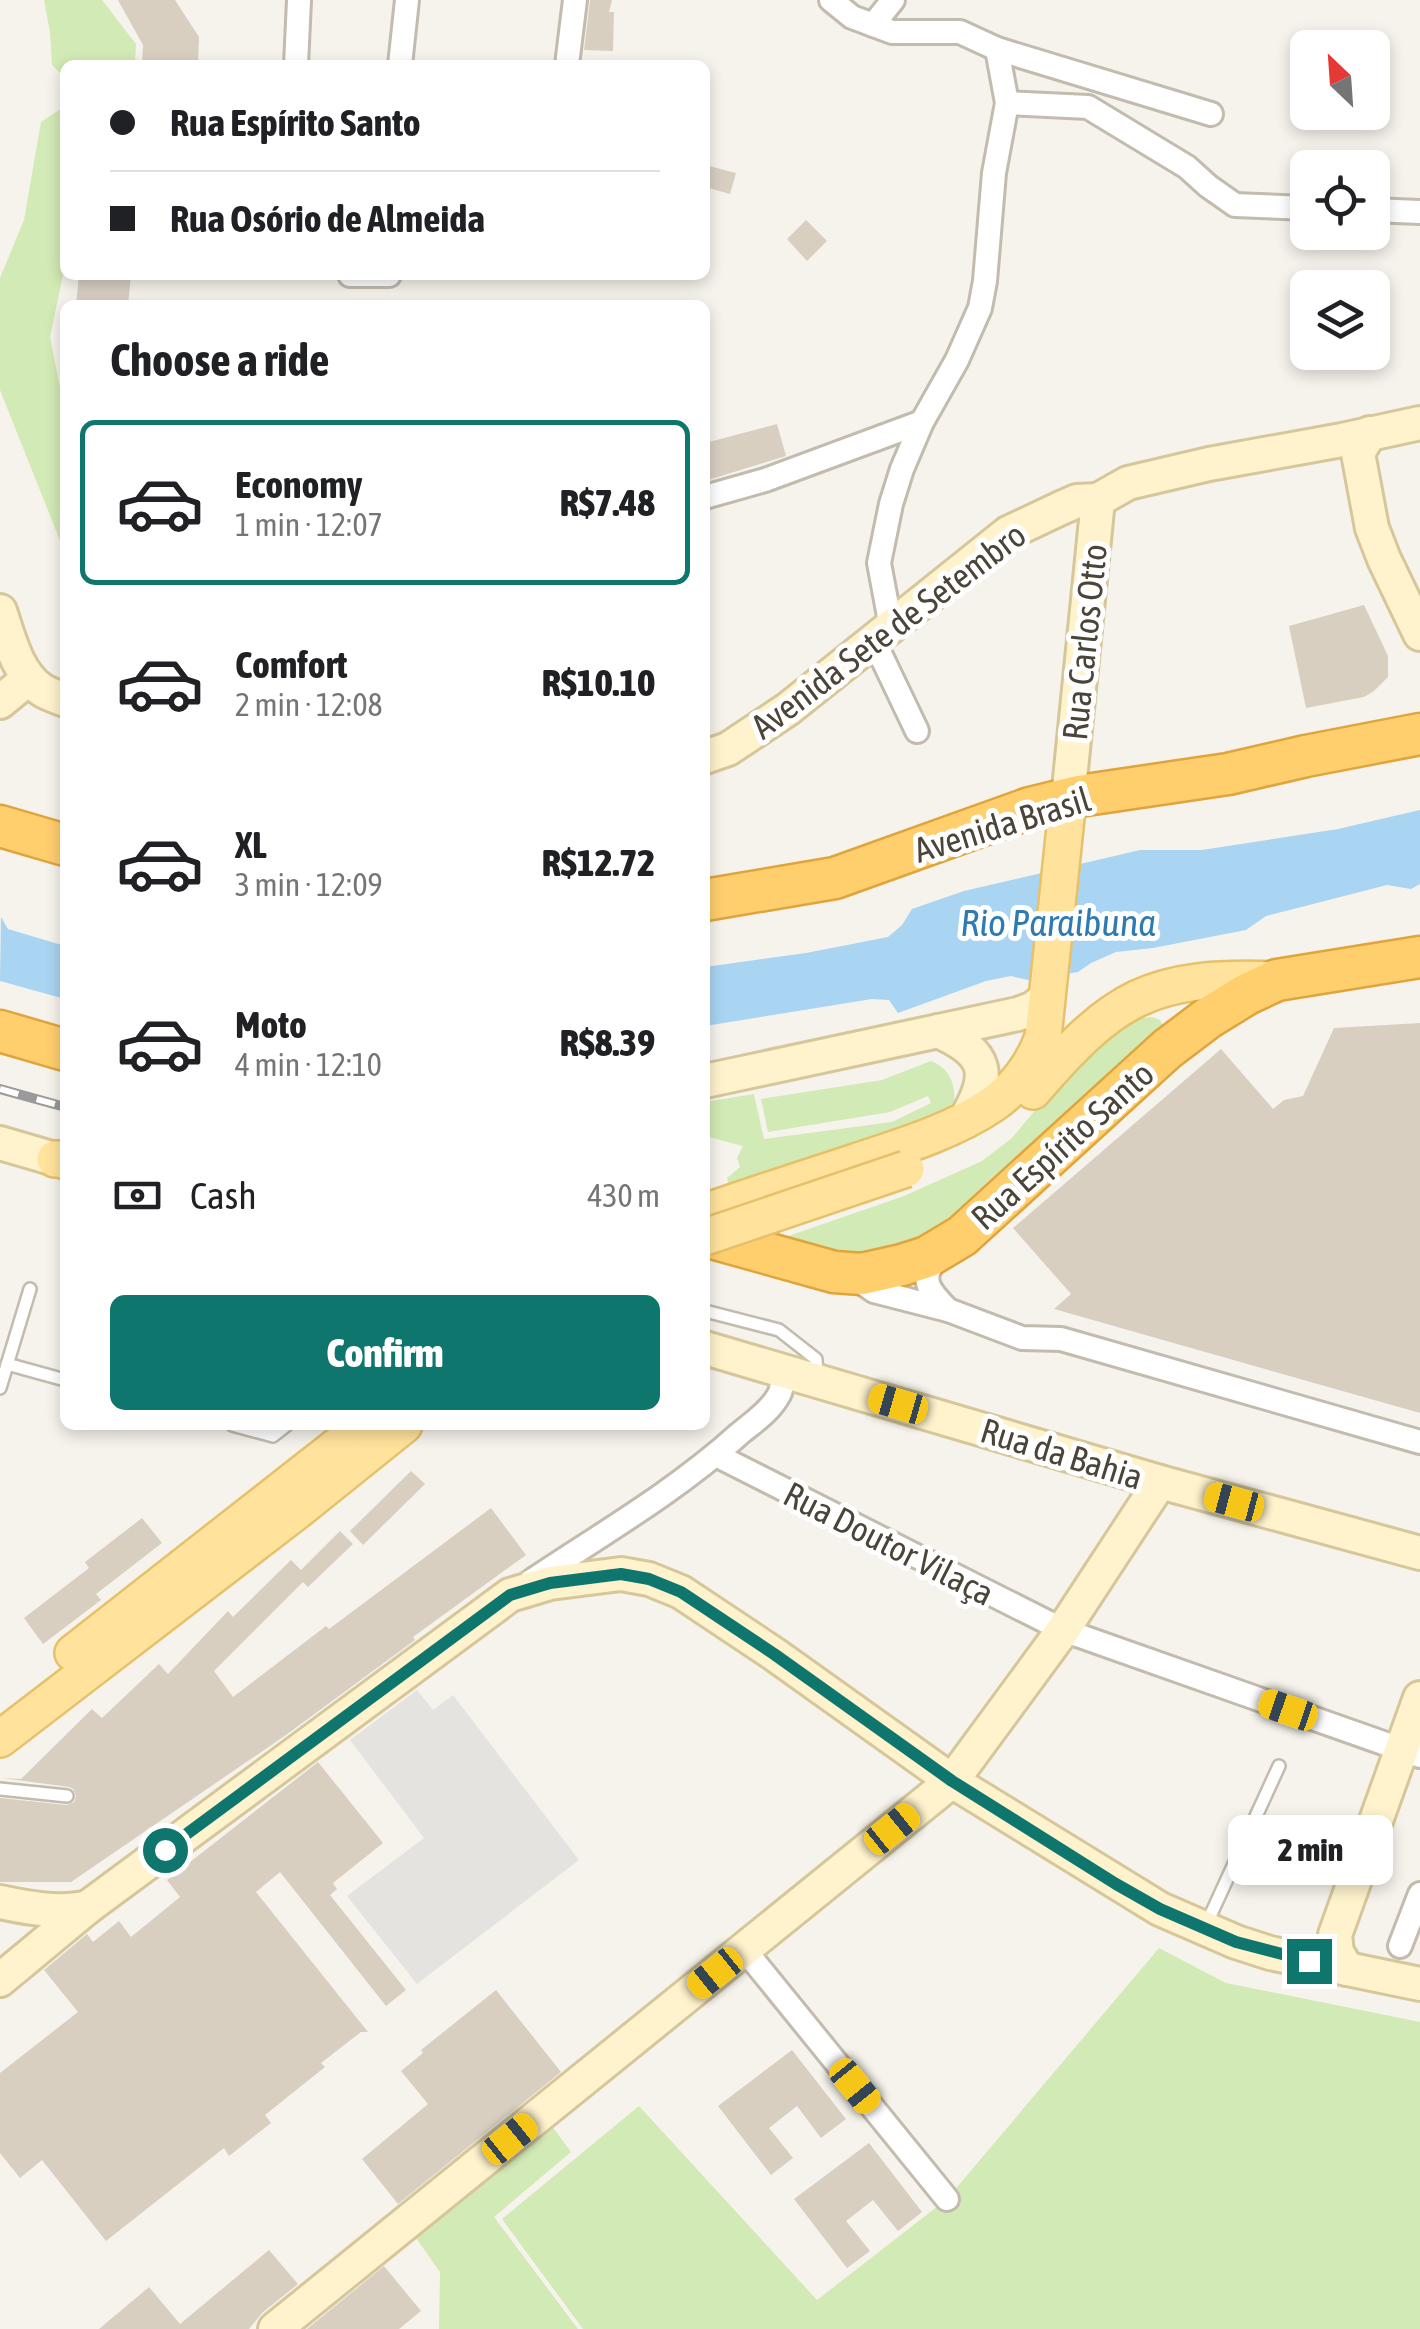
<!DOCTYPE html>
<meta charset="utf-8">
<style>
body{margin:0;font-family:"Asap Condensed",sans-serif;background:#f6f6f6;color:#202124;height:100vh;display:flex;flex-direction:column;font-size:38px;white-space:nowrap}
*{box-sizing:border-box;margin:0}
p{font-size:32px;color:#757577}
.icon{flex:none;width:55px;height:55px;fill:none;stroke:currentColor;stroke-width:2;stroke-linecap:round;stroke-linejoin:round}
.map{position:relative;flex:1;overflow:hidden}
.sheet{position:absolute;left:60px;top:300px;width:650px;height:1130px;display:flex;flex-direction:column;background:#fff;border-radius:15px;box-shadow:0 5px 15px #0003}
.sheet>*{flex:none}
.hud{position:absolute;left:60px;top:60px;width:650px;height:220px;border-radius:15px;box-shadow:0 5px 15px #0003;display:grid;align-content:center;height:220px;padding:0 50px;background:#fff}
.needle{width:65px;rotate:335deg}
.tools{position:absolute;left:1290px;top:30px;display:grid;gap:20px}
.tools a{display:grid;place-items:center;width:100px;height:100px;border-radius:15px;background:#fff;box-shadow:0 5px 15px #0003;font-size:50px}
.end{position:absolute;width:45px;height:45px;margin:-22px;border:12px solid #0f766e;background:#fff;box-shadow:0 0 0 5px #fff}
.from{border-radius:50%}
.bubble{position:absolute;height:70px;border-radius:15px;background:#fff;box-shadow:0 5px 15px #0003;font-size:32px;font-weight:800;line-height:70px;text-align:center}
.car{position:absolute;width:30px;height:60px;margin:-30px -15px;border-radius:12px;box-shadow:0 0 8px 2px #0007;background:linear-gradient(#f5c518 24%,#345 0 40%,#f5c518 0 76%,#345 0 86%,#f5c518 0)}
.hud b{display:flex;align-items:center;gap:35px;height:95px;font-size:38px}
.hud b+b{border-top:2px solid #e0e0e0}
.hud i{width:25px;height:25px;background:#202124}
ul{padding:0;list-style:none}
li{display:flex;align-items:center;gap:30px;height:165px;margin:0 20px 15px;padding:0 30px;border:5px solid transparent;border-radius:15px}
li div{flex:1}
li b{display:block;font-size:38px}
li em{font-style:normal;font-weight:800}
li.on{border-color:#0f766e}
li>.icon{width:90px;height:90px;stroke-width:1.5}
h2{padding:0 50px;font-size:45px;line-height:120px}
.pay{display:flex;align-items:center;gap:25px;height:110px;padding:0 50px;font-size:38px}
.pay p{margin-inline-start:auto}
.cta{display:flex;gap:20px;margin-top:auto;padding:20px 50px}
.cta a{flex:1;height:115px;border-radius:15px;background:#0f766e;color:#fff;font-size:40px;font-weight:800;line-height:115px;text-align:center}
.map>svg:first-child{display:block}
.green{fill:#d2eab5}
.parking{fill:#e5e3e0}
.water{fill:#a9d4f2}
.building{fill:#d8cfc1}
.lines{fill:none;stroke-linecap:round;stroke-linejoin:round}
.lane-casing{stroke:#c2bbae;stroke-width:16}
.street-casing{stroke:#c2bbae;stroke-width:28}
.secondary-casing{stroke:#d6c79b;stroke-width:38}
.primary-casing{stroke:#e6c16a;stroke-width:40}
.highway-casing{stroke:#e0a43c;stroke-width:45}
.lane{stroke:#fff;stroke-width:11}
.street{stroke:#fff;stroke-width:22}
.secondary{stroke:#fff3cd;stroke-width:32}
.primary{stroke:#ffe39c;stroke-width:35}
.highway{stroke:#ffcf6e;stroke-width:40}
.rail-casing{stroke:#9a9a9a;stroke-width:10}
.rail{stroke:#fff;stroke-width:6;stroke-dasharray:19;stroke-linecap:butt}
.primary-bridge-casing{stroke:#e6c16a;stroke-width:40;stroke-linecap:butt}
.primary-bridge{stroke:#ffe39c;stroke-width:35}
.route{stroke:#0f766e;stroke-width:12}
.labels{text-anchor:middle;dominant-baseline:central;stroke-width:10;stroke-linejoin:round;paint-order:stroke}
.street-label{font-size:35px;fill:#4b4439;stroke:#fff}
.water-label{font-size:38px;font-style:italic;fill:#2e7ab2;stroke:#fff}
</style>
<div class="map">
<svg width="1420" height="2329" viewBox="0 0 1420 2329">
<rect width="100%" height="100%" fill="#f6f3ec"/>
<g class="green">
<path d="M44,0H102L136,44L135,65H65V78L52,65L50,32Z"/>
<path d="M65,106V265L50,337L65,413V529L61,543L0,390V278L24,220L41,122Z"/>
<path d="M1152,1017L1160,1020L1164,1028L943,1236L866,1261L771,1242L904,1196L982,1161L1012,1138L1085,1050L1139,1018Z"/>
<path d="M931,1061C949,1068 956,1084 954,1102L942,1113L932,1118L729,1188L727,1178L740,1167L737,1158L743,1146L705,1136V1102L754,1094L764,1139L892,1122L931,1103L928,1096L890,1112L768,1132L761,1099L882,1080Z"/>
<path d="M1159,1948L1226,1983L1420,2022V2329H583L502,2219L639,2106L817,2300L947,2199Z"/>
<path d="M552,2126L571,2152L494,2217L578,2329H439L440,2272L416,2238Z"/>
</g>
<path class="parking" d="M417,1690L433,1710L453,1695L579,1860L417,1984L347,1896L424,1838L350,1740Z"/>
<g class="water">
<path d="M1420,810V884L1411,889L1387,885L1266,916L1246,930L1153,948L1116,952L1091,963L1078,972L1028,980L1011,976L986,981L898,1013L889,1000L872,999L705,1026V967L806,953L888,937L902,925L912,909L964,891L1140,850H1202L1338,829Z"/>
<path d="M1,917L8,929L65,946V999L0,981Z"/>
</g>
<g class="building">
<path d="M118,0H175L199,37L198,65H142L143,45Z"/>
<path d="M590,0H612L609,12H614L613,51L584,50Z"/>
<path d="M705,165L736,173L730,194L705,187Z"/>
<path d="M806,220L827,241L807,261L787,239Z"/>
<path d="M79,275H131L128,305H76Z"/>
<path d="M777,424L786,456L705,481V443Z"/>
<path d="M1364,605L1388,656V677L1374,691L1364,697L1306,708L1289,626Z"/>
<path d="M1420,1023V1413L1054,1309L1071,1294L1013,1228L1221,1049L1273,1109L1284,1100L1303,1096L1334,1028Z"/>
<path d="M411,1471L425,1484L363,1545L350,1531Z"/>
<path d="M491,1508L526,1555L413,1637L415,1640L286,1735L71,1882H0V1798L67,1805L74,1802L76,1796L73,1789L69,1787L2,1778L21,1779L92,1709L102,1718L159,1664L168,1674L228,1611L233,1617L291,1560L301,1570L340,1531L353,1544L308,1587L303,1582L214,1671L233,1697L326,1626L329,1629Z"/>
<path d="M142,1518L162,1543L96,1594L101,1600L43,1644L24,1618L89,1568L85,1562Z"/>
<path d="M318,1762L383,1843L333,1883L337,1889L330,1895L406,1990L386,2006L280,1872L256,1892L368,2032H361L321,2063L325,2067L265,2115L271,2123L229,2156L224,2148L106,2241L42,2160L20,2178L0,2153V2073L78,2012L44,1970L87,1934L93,1942L119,1921L131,1937L180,1897L167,1880Z"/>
<path d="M496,1990L561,2072L398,2204L362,2159L428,2104L401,2071L423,2053L421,2050Z"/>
<path d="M792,2050L846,2119L821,2138L797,2106L769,2128L793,2158L771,2175L718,2106Z"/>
<path d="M869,2143L922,2212L898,2231L873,2200L846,2221L870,2251L847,2268L794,2199Z"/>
<path d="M269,2250L298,2284L262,2313L249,2329H99L149,2287L180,2324Z"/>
<path d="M384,2266L421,2311L399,2329H307Z"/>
</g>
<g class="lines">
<defs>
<g id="lane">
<path d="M709,1312L779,1330L816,1359L817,1375"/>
<path d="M7,1364L65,1380"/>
<path d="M0,1388L30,1289"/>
<path d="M232,1425L273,1436L287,1425"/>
<path d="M0,1789L67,1796"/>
<path d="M1206,1925L1279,1766"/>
</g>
<g id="street">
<path d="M831,0L852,17L892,32H960L997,49L1211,114"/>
<path d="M873,25L893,0"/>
<path d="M296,65L299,0"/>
<path d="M400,65L407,0"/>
<path d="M567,65L575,0"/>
<path d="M1007,103L1088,107L1187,167L1208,186L1235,205L1308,208"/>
<path d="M1372,210L1420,212"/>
<path d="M350,275H389"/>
<path d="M705,497L765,480L922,422"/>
<path d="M891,627L879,563L891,504L902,469L922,422L957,360L980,308L985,281L994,173L1007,103L997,49"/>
<path d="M874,641L917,731"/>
<path d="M942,1252C918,1277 926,1288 948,1310"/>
<path d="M851,1275L874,1291L948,1310L1022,1338L1061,1339L1420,1442"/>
<path d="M716,1455L1063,1630L1420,1756"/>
<path d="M530,1582C600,1535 675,1492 738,1435C751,1424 768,1413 777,1398C784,1388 782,1380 778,1369"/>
<path d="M1400,1946L1420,1894"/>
<path d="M744,1949L947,2199"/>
</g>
<g id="secondary">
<path d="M1370,433L1358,453L1372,528L1384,559L1420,634"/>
<path d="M0,611C9,637 17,674 42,690C48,694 58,697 65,700"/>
<path d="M0,702L29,678"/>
<path d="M705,757L728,749L788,709L1008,533L1061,508L1077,501L1098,500L1128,483L1209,464L1342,440L1420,423"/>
<path d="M1068,799L1098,500"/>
<path d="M938,1031C989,1054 992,1074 965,1120"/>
<path d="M705,1081L1018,1014L1034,1008L1048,996"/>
<path d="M0,1143L65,1162"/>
<path d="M705,1348L1160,1482L1420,1553"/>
<path d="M0,1902C28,1908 60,1914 88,1907"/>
<path d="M1347,1969L1337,1952L1335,1935L1420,1698"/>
<path d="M0,1980L88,1907L510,1595L550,1583L621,1574L649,1579L681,1592L774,1654L952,1781L1160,1909L1236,1942L1270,1953L1420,1984"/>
<path d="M275,2329L952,1781L1063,1630L1160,1482"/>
</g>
<g id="primary">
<path d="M1033,1091C1114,997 1150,975 1277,980"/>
<path d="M55,1159H65"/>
<path d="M705,1212C756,1194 807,1178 858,1161C904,1146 953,1131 993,1104C1016,1088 1034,1063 1043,1037L1068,799"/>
<path d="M73,1653L364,1425"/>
<path d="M0,1739L297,1511L404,1425"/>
</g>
<g id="highway">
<path d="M0,826L65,845"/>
<path d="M705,900L835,878L1030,808L1079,796L1228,774L1306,756L1420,734"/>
<path d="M0,1031L65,1050"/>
<path d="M705,1236L834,1272L862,1274L902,1265L927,1257L962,1236L1167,1049L1208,1018L1247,994L1277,980L1420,957"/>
</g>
</defs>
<use href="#lane" class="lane-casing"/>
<use href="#street" class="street-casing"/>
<use href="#secondary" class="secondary-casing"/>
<use href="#primary" class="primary-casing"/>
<use href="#highway" class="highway-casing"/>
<use href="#lane" class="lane"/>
<use href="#street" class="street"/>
<use href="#secondary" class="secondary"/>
<use href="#primary" class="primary"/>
<use href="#highway" class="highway"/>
<defs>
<path id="rail" d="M0,1089L65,1107"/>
</defs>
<use href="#rail" class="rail-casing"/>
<use href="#rail" class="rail"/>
<defs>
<path id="primary-bridge" d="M705,1237L906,1169"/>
</defs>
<use href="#primary-bridge" class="primary-bridge-casing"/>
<use href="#primary-bridge" class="primary-bridge"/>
</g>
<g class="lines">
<path class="route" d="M165,1850L510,1595L550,1583L621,1574L649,1579L681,1592L774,1654L952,1781L1116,1884L1160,1909L1236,1942L1309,1961"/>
</g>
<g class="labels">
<g class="street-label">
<text transform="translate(888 630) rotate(-37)">Avenida Sete de Setembro</text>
<text transform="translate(1084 642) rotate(-84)">Rua Carlos Otto</text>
<text transform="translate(1002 824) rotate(-17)">Avenida Brasil</text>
<text transform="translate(1062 1145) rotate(-42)">Rua Espírito Santo</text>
<text transform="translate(1062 1453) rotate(17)">Rua da Bahia</text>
<text transform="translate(889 1543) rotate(27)">Rua Doutor Vilaça</text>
</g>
<g class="water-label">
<text x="1058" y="922">Rio Paraibuna</text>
</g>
</g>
</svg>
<div class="tools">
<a><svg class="needle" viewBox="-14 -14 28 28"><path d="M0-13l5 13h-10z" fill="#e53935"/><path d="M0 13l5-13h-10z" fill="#757577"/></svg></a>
<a><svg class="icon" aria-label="locate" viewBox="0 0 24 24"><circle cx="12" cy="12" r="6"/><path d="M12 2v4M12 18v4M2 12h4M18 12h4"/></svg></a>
<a><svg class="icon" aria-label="layers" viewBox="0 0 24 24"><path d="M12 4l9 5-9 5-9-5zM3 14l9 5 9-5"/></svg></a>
</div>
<i class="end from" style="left:165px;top:1850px"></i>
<i class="end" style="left:1309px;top:1961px"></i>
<div class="bubble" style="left:1228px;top:1815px;width:165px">2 min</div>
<i class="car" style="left:898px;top:1404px;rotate:286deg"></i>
<i class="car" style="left:1234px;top:1502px;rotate:285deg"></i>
<i class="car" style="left:1288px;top:1710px;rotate:289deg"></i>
<i class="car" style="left:892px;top:1829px;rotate:51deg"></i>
<i class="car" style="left:715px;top:1973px;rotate:231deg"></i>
<i class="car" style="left:855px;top:2086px;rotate:141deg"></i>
<i class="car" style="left:510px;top:2139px;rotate:51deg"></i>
<div class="hud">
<b><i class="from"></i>Rua Espírito Santo</b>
<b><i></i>Rua Osório de Almeida</b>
</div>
<section class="sheet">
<h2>Choose a ride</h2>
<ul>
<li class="on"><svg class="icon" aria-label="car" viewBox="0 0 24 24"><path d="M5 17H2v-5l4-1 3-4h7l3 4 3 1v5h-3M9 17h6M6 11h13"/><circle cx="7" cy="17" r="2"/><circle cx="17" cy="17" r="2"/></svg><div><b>Economy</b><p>1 min · 12:07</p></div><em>R$7.48</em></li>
<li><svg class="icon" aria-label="car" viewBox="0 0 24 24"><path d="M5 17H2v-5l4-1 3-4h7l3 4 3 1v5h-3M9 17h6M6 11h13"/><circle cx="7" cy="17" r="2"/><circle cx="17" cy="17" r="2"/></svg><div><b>Comfort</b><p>2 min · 12:08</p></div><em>R$10.10</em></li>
<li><svg class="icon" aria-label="car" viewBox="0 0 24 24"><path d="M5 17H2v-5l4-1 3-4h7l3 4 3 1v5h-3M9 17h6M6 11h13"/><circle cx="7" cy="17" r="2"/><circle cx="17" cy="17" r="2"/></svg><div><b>XL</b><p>3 min · 12:09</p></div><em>R$12.72</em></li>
<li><svg class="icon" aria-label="car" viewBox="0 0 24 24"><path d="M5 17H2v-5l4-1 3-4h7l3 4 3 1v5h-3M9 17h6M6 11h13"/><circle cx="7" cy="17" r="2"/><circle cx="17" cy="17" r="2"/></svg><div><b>Moto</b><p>4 min · 12:10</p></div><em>R$8.39</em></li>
</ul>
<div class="pay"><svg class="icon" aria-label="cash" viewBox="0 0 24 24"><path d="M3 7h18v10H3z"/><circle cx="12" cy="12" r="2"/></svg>Cash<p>430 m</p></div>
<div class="cta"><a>Confirm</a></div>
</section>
</div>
